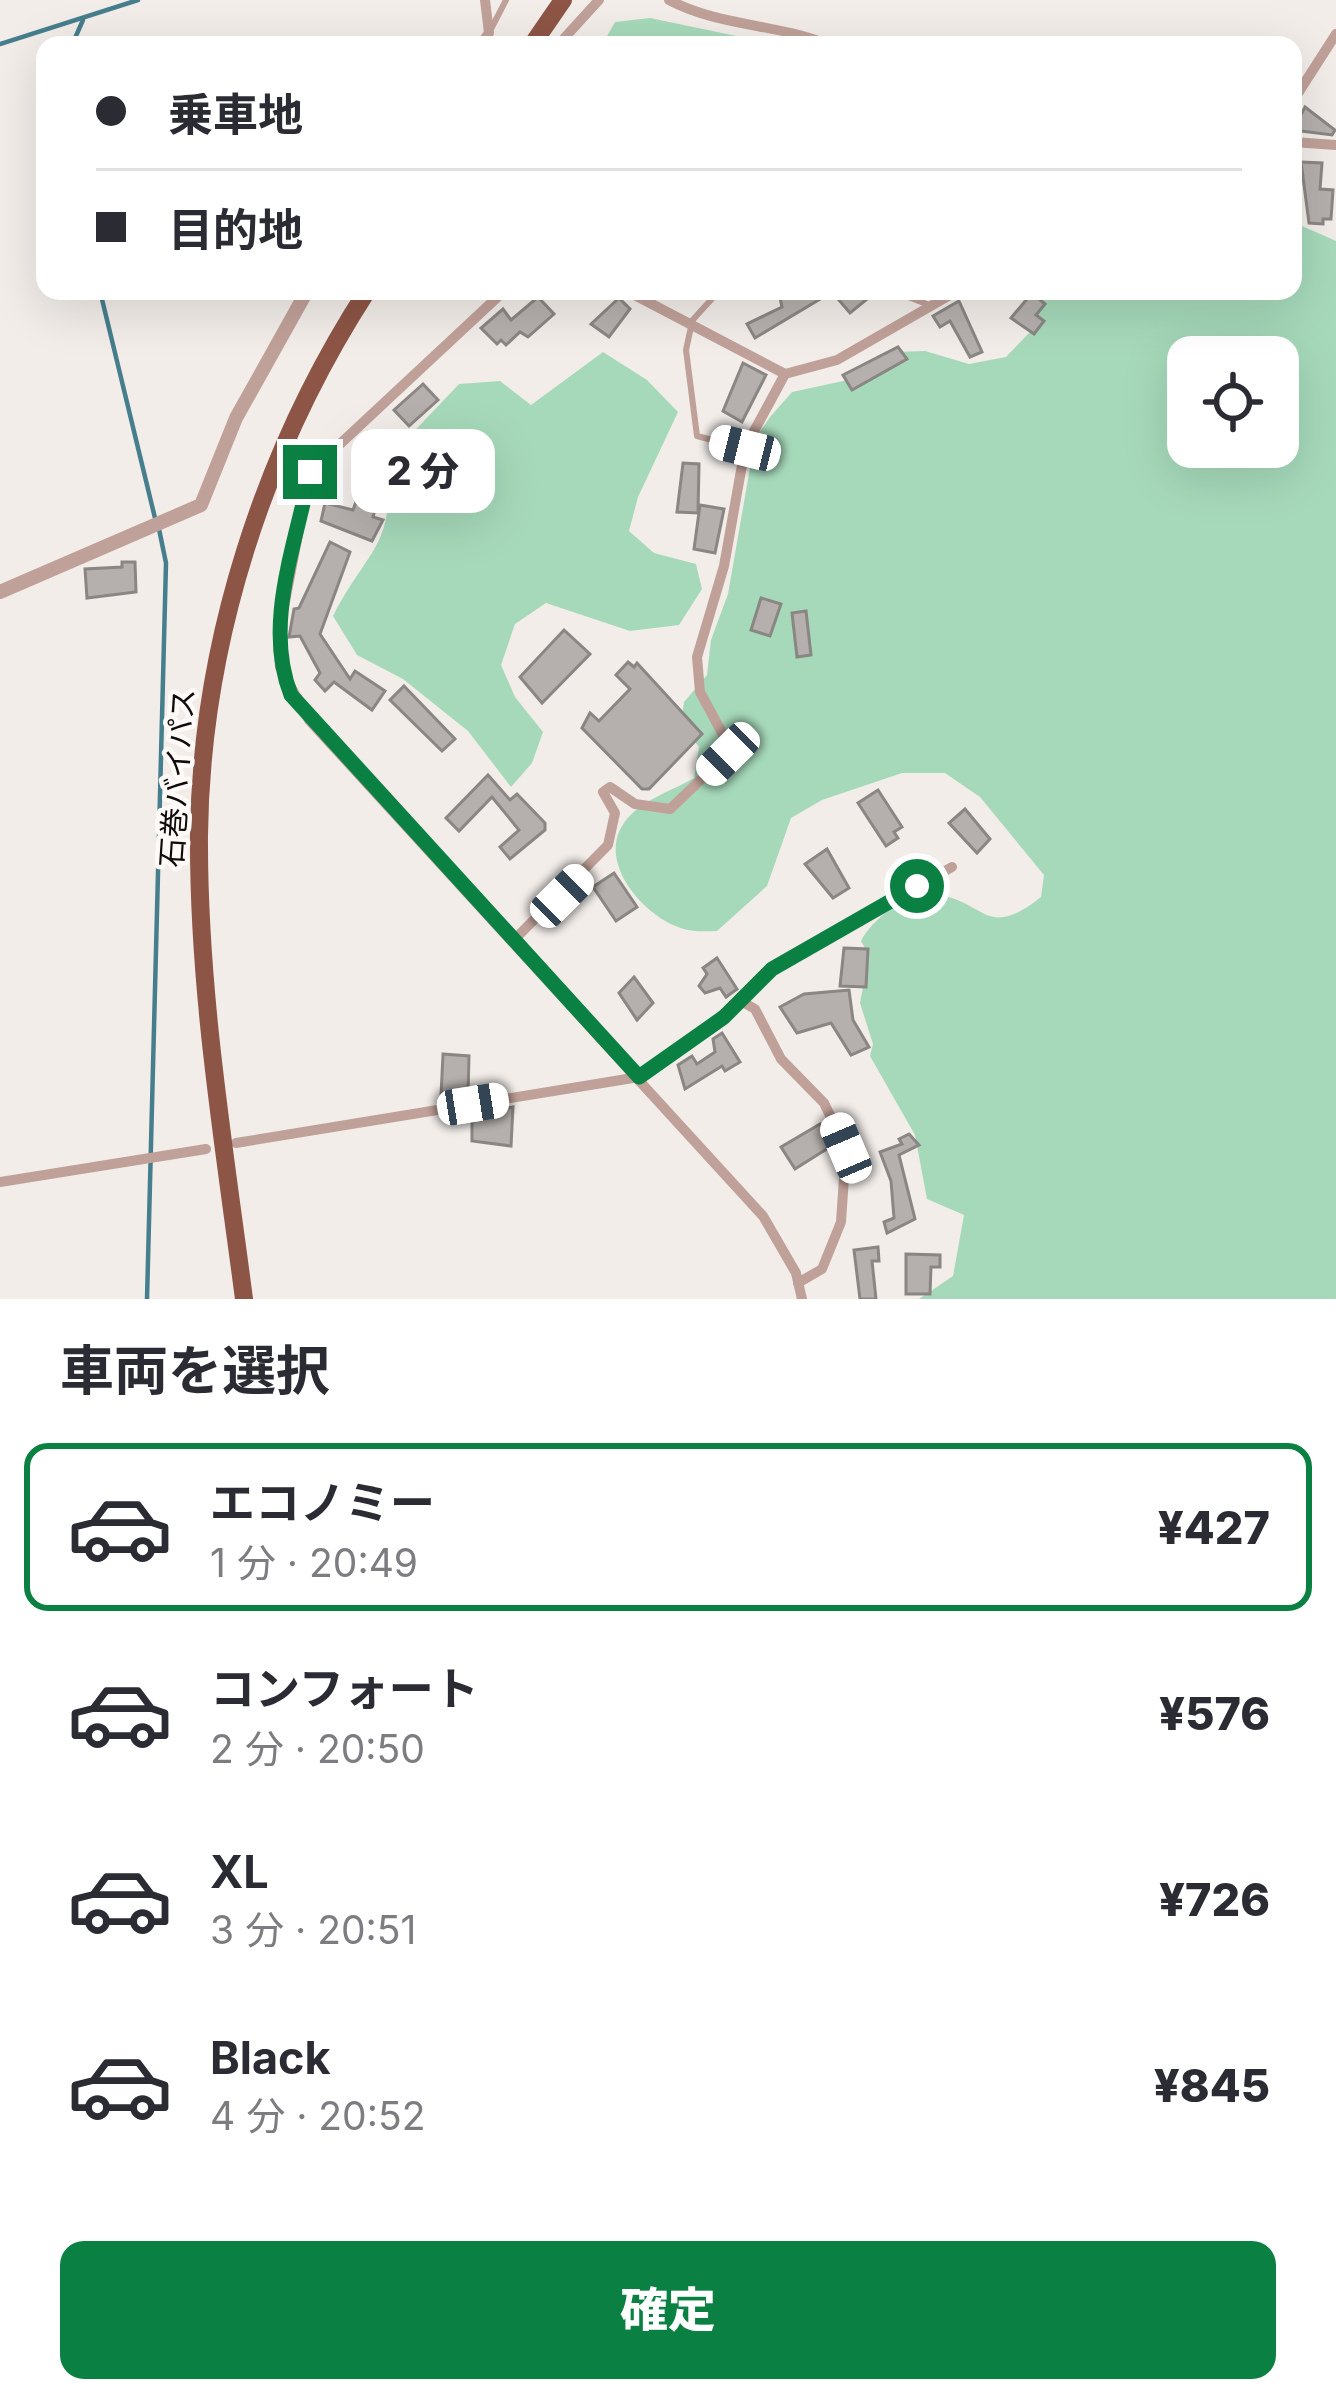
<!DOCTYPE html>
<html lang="ja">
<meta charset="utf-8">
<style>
body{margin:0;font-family:Inter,"Noto Sans JP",sans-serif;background:#f7f7f7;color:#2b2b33;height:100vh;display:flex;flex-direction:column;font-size:45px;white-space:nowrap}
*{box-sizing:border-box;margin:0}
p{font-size:39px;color:#7c7c81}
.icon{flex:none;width:66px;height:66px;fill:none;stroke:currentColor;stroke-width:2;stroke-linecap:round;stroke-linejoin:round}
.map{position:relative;height:1299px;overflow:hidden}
.drawer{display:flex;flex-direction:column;background:#fff;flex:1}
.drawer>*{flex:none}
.banner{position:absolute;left:36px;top:36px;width:1266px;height:264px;border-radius:24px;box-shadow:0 12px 48px #0002;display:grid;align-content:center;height:264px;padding:0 60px;background:#fff}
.buttons{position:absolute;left:1167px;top:336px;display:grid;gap:24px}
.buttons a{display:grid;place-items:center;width:132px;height:132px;border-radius:24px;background:#fff;box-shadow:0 12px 48px #0002;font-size:60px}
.end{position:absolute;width:54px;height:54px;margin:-27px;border:15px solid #0b8043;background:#fff;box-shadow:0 0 0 6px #fff}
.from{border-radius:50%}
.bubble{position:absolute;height:84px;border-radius:24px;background:#fff;box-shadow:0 12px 48px #0002;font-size:39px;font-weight:800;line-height:84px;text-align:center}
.car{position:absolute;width:36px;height:72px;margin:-36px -18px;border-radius:15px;box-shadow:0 0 9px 3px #0007;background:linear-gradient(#fff 24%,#345 0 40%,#fff 0 76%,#345 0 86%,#fff 0)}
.banner b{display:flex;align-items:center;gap:42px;height:114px;font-size:45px}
.banner b+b{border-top:3px solid #e1e1e2}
.banner i{width:30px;height:30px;background:#2b2b33}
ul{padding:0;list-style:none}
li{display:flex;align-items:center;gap:36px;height:168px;margin:0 24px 18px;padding:0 36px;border:6px solid transparent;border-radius:24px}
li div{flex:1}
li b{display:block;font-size:45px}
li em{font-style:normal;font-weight:800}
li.selected{border-color:#0b8043}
li>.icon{width:108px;height:108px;stroke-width:1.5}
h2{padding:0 60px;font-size:54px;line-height:144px}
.action{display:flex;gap:24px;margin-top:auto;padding:24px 60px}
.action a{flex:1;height:138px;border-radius:24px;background:#0b8043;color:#fff;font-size:48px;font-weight:800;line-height:138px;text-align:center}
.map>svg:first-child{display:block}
.green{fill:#a6d9ba;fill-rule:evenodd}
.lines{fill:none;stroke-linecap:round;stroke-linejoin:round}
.stream{stroke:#467e8d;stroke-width:4.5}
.building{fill:#b5b0ad;stroke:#8a8683;stroke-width:3}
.service{stroke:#c0a199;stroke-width:6}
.minor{stroke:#c0a199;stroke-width:10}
.tertiary{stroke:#c0a199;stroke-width:14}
.trunk{stroke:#8d5546;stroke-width:18}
.route{stroke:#0b8043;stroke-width:15}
.labels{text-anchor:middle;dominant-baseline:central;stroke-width:9;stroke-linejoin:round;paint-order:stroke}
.street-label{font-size:30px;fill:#0e0c0b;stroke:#fffaf7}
</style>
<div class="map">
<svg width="1336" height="1299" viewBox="0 0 1336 1299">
<rect width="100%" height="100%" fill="#f2ede9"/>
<g class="green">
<path d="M650,18L780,45H602L615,22Z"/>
<path d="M1293,222L1336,241V1299H919L953,1276L964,1215L927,1199L915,1135L870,1056L873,1044L860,1003L869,955L861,941C873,918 908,891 938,895C985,901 986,941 1041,897L1044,875L980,797L945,773H902L822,800L791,818L767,886L717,931C708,931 697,932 688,930C648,922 595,864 624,823C640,800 670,792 694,778L699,747L681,724L684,702L707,675L711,640L728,594L755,439L770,417L792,392L862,377L893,352L925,351L969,364L1006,357L1032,330L1044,291H1293ZM1188,357H1278V447H1188Z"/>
<path d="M603,352L647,380L678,412L638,497L629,531L654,553L696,564L702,589L679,625L630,631L546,603L515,624L501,665L515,697L543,732L532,763L511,787L468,731L403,679L357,655L333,616C366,550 399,544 384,463L459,384L500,381L531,405Z"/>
</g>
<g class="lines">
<g class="stream">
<path d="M0,44L138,0"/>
<path d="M72,45L83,20"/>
<path d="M100,291L155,518"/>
<path d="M147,1299L166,563L159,529"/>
</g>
</g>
<g class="building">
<path d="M1305,107L1335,130L1332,135L1293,130Z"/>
<path d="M1301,162L1322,163L1320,189L1333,190L1331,219H1323V224L1309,223Z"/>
<path d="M792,291H877L850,313L832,292L755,338L747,324L782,307L780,298Z"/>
<path d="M1032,293L1045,304L1036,315L1044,321L1034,334L1011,318Z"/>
<path d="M538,297L554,314L528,337L520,332L506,345L501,340L497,344L481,328L503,309L511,320Z"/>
<path d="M619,298L630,309L609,337L591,324Z"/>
<path d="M959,301L982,352L970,357L950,321L940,327L933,316Z"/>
<path d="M898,347L907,359L852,390L843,375Z"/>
<path d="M743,363L766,375L742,422L723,411Z"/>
<path d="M423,384L438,400L409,426L394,410Z"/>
<path d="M368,432L385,441L377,456L382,462L374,481L382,483L373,517L383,520L372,541L321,521L325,503L353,510L367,472L359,469L356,459Z"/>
<path d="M683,463L699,464L698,513L677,512Z"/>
<path d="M700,505L724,509L715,553L694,549Z"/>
<path d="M330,542L350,552L320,634L350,679L355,671L385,691L372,710L334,682L325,691L315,680L320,673L300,636L289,637L294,609L299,608Z"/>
<path d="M122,562H135L136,592L87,598L85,569L122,567Z"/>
<path d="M761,598L781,604L770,636L751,630Z"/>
<path d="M806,611L811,655L797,657L792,613Z"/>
<path d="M564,630L590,654L542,703L520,677Z"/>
<path d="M628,662L634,667L637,663L702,734L649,789H642L582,728L590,713L599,721L630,689L616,675Z"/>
<path d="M404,686L455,739L442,751L390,700Z"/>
<path d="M488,775L510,800L517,794L545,823V830L510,859L500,847L519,830L492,797L459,831L446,818Z"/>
<path d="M878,790L902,827L894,832L898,838L886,846L858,803Z"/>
<path d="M965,809L990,839L977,853L949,823Z"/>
<path d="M827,849L849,888L833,898L805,864Z"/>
<path d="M614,873L637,907L616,921L593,887Z"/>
<path d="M844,948L868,949L866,987L840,986Z"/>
<path d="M717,958L737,989L726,997L720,988L705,993L699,986L707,974L703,968Z"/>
<path d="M634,977L653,1003L637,1020L619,993Z"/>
<path d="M849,990L853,1020L869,1047L851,1055L831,1023L797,1033L780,1007L804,994Z"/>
<path d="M722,1033L740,1062L725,1071L722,1066L685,1089L678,1065L692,1056L697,1064L715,1052L713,1039Z"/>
<path d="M443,1054L469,1056L468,1095L441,1096Z"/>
<path d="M513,1107L511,1146L472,1141V1116H499V1110Z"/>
<path d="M820,1124L833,1145L795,1169L781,1147Z"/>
<path d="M909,1134L919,1145L899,1155L915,1219L887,1233L884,1222L894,1218L891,1181L880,1152L902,1144L899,1139Z"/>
<path d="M878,1247L879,1261H872L876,1299H860L854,1250Z"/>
<path d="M906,1254L940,1255V1267H931L930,1294H906Z"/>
</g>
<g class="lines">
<g class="service">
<path d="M491,29L506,0"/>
<path d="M893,291L929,305"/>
<path d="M689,324L719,291"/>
<path d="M691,327L686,350L697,436L743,448"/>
</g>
<g class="minor">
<path d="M669,0C721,27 775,23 829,45"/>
<path d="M480,45L489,33L485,0"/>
<path d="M558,45L599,0"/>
<path d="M1293,101L1336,34"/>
<path d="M1293,142L1336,145"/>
<path d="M504,291L310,472L278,638L280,667L309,720L763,1216L796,1273L802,1299"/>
<path d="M627,291L785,374"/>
<path d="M513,941L608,845L615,813L603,792L610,787L635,804L670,809L728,754L727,742L700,692L697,657L724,566L745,448L785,374L837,360L957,291"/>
<path d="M741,1001L755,1009L781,1059L824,1103L846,1148L841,1222L822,1269L798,1283"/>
<path d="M236,1143L639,1077L724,1017L772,969L952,867"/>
<path d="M0,1182L206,1149"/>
</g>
<path class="tertiary" d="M0,592L201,505L236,418L307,291"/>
<g class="trunk">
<path d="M532,45L563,0"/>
<path d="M244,1299C224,1145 198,990 199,835C201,644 264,450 367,291"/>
</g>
</g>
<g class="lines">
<path class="route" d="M310,472C296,545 263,624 291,695L639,1077L724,1017L772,969L917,886"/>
</g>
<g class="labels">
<g class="street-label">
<text transform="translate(177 778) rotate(-86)">石巻バイパス</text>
</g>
</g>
</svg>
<div class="buttons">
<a><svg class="icon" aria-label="locate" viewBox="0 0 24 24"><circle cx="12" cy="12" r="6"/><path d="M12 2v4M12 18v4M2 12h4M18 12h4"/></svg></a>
</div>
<i class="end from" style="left:917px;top:886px"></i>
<i class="end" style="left:310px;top:472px"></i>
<div class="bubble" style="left:351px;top:429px;width:144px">2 分</div>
<i class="car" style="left:745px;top:448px;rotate:284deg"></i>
<i class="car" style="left:728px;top:754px;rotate:225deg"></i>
<i class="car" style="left:562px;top:896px;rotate:45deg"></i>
<i class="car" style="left:473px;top:1104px;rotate:81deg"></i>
<i class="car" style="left:846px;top:1148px;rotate:337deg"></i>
<div class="banner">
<b><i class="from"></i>乗車地</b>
<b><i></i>目的地</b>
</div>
</div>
<section class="drawer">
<h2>車両を選択</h2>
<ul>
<li class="selected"><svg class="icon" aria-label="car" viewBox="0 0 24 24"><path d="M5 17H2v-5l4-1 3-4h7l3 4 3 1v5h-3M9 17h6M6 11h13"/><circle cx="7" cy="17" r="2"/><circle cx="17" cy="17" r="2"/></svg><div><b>エコノミー</b><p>1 分 · 20:49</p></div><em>¥427</em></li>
<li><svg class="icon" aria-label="car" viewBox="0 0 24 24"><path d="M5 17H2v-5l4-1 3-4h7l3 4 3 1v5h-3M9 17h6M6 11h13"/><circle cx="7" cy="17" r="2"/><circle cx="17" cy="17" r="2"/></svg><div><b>コンフォート</b><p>2 分 · 20:50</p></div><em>¥576</em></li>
<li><svg class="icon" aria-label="car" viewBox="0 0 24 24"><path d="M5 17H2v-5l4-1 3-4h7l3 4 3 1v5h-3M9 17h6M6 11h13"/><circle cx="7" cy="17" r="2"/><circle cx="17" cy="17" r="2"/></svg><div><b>XL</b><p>3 分 · 20:51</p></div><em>¥726</em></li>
<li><svg class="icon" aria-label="car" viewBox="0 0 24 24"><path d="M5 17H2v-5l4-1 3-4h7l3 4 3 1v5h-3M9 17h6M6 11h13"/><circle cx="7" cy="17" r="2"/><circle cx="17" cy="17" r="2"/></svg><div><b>Black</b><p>4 分 · 20:52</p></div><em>¥845</em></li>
</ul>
<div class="action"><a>確定</a></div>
</section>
